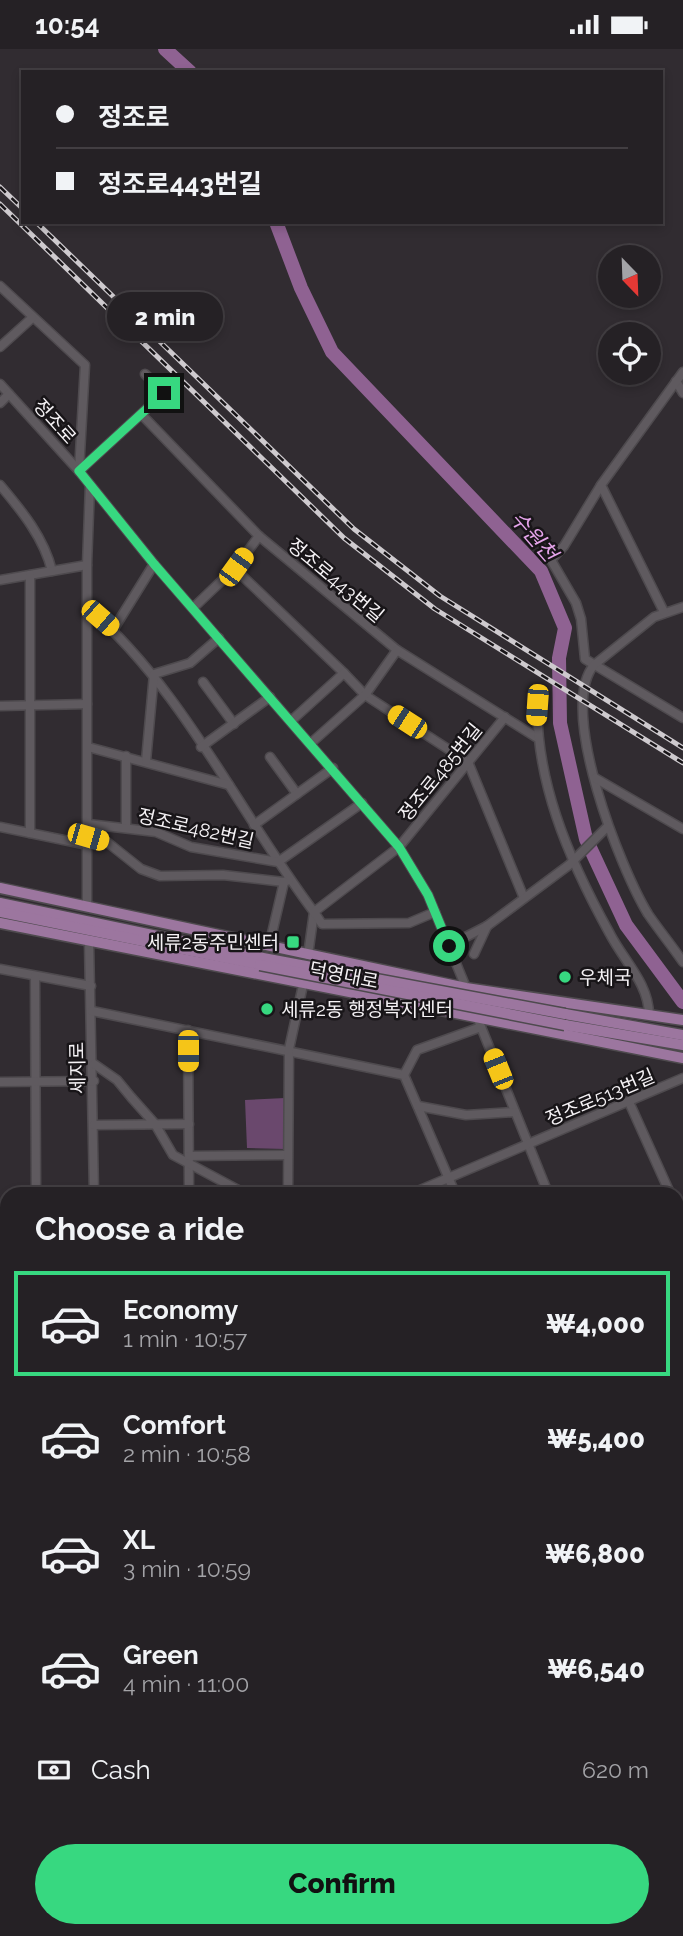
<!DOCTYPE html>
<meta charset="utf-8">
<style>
body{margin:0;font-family:Raleway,"Noto Sans KR",sans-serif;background:#312e32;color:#f1f3f6;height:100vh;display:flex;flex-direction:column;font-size:26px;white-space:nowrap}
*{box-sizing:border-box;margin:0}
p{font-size:23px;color:#a3a3a7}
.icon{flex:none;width:38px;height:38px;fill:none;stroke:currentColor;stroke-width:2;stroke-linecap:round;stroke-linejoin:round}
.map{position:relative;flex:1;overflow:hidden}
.details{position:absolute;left:0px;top:1138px;width:684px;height:751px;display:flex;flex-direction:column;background:#252125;border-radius:21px 21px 0 0;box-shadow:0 4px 10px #0003,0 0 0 2px #423e42}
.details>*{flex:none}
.guide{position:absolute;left:21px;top:21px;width:642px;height:154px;border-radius:0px;box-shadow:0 4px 10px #0003,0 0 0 2px #423e42;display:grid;align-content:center;height:154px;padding:0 35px;background:#252125}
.needle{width:46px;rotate:157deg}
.buttons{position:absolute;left:598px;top:196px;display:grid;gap:14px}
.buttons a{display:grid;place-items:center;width:63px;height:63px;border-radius:50%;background:#252125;box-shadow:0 4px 10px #0003,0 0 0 2px #423e42;font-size:35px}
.end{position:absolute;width:32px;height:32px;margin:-16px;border:9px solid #37d880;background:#111;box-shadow:0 0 0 4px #111}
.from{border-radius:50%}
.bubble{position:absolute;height:49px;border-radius:24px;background:#252125;box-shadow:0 4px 10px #0003,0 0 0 2px #423e42;font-size:23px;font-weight:800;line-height:49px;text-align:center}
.car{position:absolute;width:21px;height:42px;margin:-21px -10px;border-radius:9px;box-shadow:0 0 5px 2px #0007;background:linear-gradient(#f5c518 24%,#345 0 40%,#f5c518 0 76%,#345 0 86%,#f5c518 0)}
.guide b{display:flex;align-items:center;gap:24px;height:66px;font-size:26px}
.guide b+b{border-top:2px solid #423e42}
.guide i{width:18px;height:18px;background:#f1f3f6}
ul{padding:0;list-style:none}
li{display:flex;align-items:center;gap:21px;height:105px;margin:0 14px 10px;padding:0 21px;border:4px solid transparent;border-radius:0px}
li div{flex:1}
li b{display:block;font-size:26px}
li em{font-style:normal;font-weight:800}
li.active{border-color:#37d880}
li>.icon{width:63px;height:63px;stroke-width:1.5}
h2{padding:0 35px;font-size:32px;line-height:84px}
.pay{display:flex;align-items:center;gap:18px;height:77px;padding:0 35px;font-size:26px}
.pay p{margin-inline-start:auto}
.primary-button{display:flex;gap:14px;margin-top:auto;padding:14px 35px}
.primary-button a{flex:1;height:80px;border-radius:42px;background:#37d880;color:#111;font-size:28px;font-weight:800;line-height:80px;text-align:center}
.status{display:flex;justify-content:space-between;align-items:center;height:49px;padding:0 35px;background:#252125;direction:ltr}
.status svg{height:19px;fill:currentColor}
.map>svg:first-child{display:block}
.green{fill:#6a486d}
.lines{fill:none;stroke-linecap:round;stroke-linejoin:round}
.river{stroke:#8f6292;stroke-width:14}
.minor-casing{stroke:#4e4a4e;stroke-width:11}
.major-casing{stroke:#4e4a4e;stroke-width:13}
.minor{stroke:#5f5a5f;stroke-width:8}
.major{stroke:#9c769f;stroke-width:10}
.rail-casing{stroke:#cecace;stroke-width:5}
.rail{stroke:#181518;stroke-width:2.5;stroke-dasharray:8;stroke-linecap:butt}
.major-bridge-casing{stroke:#4e4a4e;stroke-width:13;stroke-linecap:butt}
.major-bridge{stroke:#9c769f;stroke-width:10}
.route{stroke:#37d880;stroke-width:9}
.poi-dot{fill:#37d880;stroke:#181518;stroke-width:2.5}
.labels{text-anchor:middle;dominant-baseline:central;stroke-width:5;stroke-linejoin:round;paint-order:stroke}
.street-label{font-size:19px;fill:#f5f2f5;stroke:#181518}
.poi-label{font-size:19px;fill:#f5f2f5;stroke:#181518;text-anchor:start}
.water-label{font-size:21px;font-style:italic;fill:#e5a4ea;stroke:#181518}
</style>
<div class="status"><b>10:54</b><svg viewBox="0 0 49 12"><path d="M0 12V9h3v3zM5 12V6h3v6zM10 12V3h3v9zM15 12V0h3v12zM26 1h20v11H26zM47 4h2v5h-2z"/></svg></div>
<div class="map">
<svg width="683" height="1887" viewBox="0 0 683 1887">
<rect width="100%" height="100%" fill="#312c31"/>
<path class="green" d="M285,1049V1100L247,1099L245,1051Z"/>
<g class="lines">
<g class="river">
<path d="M165,0L190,23"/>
<path d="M276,173L301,239L332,303L541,522L565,579L559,609L560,674L586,790L626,876L683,953"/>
</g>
<defs>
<g id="minor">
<path d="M0,237L85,316L79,422"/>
<path d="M0,298L32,269"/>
<path d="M676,332L683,344"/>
<path d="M0,335L79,422L154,515L399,798L428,846L467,941"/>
<path d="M0,354L9,345"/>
<path d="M142,366L259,487L397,601L536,688"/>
<path d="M79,422L164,344L145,325"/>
<path d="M0,436C22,462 44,489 52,522"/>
<path d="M601,436L564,497L551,511L576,554L581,570L585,610L683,669"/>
<path d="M234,519L344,624"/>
<path d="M0,531L87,516"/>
<path d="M87,558C183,640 238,762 314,863L308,906"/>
<path d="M683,558L654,568L594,616C557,660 621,821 648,865C659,881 672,897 683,913"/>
<path d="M193,559L236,518L259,487"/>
<path d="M664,563L601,436L683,323"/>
<path d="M113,581L154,515"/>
<path d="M203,633L234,675"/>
<path d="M538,641C532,727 569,811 610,885C624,912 649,935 649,966"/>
<path d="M0,657L87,655"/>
<path d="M291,672L344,624L365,646L468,713L524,849"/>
<path d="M311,694L365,646L397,601"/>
<path d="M88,698L229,736"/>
<path d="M201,698L270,648"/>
<path d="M126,707V779"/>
<path d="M270,708L297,745"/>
<path d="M146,712L154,625L190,614L219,589"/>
<path d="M595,729L683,780"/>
<path d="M88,775L156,783L191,798L278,813L362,754"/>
<path d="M254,776L333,719"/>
<path d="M0,778L88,796"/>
<path d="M30,784V526"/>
<path d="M88,788L107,793L141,820L160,827L223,826L284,833L289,831"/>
<path d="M87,858V516L90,436"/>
<path d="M435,863L409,874L322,875L314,863L399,798L505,668"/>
<path d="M89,894L94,1144"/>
<path d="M269,897L284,833"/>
<path d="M448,897L487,877L569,816L608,777"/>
<path d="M474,905L487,877"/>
<path d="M0,920L91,937"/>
<path d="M35,927L36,1144"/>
<path d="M92,962L404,1026L455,1144"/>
<path d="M475,963L548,1144"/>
<path d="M188,981L189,1144"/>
<path d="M94,1015L117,1031L131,1048L155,1075L173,1106L244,1144"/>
<path d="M404,1026L417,1001L481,978"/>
<path d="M0,1033L94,1032"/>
<path d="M629,1053L670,1144"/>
<path d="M418,1057L466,1066L515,1063"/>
<path d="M94,1076L189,1075"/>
<path d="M189,1107L287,1106"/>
<path d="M288,1144L289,1000L303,936"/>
<path d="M413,1144L683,1029"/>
<path d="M677,1163L683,1176"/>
<path d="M0,1220H7"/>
<path d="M677,1305L683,1304"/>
<path d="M0,1406H7"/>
<path d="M677,1427H683"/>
<path d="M0,1557H7"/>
<path d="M677,1560L683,1559"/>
<path d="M0,1616H7"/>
<path d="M677,1673H683"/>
<path d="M0,1675H7"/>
<path d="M677,1803H683"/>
<path d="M0,1847H7"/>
<path d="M43,1881V1887"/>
<path d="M98,1881V1887"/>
<path d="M191,1881V1887"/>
<path d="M351,1881V1887"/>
<path d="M454,1881L455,1887"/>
<path d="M534,1887V1881"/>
<path d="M620,1887V1881"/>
</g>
<g id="major">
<path d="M0,839L466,939L683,971"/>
<path d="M0,854L263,909"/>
<path d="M0,863L260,916"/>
<path d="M0,874L683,1009"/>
<path d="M565,965L683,986"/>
<path d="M565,976L683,996"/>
</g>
</defs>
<use href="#minor" class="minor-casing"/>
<use href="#major" class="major-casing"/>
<use href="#minor" class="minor"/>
<use href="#major" class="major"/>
<defs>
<g id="rail">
<path d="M0,138L23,160"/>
<path d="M0,155L344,489L435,560L683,714"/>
<path d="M36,173L354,480L440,547L683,699"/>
</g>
</defs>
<use href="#rail" class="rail-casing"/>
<use href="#rail" class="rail"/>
<defs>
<g id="major-bridge">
<path d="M263,909L565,965"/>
<path d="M260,916L565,976"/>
</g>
</defs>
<use href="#major-bridge" class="major-bridge-casing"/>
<use href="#major-bridge" class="major-bridge"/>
</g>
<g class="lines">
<path class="route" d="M164,344L79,422L154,515L399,798L428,846L449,897"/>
</g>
<g class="poi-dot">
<rect x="286" y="886" width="14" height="14" rx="3.5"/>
<circle cx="565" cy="928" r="7"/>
<circle cx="267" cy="960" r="7"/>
</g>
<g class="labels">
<g class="street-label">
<text transform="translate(55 372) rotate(48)">정조로</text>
<text transform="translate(336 531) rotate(40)">정조로443번길</text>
<text transform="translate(440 723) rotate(-51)">정조로485번길</text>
<text transform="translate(196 779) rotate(13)">정조로482번길</text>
<text transform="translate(344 926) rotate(11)">덕영대로</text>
<text transform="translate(77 1019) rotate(-91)">세지로</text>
<text transform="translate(600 1048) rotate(-23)">정조로513번길</text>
</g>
<g class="poi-label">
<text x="279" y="893" text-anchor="end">세류2동주민센터</text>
<text x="579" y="928">우체국</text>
<text x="281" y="960">세류2동 행정복지센터</text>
</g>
<g class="water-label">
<text transform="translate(534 487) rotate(49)">수원천</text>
</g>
</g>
</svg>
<div class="buttons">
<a><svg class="needle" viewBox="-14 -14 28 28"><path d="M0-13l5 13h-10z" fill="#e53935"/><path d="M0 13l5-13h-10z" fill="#a3a3a7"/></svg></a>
<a><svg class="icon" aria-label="locate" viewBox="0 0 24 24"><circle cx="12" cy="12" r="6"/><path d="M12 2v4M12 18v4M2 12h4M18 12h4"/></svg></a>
</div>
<i class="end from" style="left:449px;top:897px"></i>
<i class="end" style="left:164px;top:344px"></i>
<div class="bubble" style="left:107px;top:243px;width:116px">2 min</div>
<i class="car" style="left:236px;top:518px;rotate:36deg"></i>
<i class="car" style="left:100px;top:569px;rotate:131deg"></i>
<i class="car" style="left:537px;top:656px;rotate:184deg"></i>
<i class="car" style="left:407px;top:673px;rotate:303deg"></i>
<i class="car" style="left:88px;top:788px;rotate:106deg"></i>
<i class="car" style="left:188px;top:1002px;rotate:180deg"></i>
<i class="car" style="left:498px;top:1020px;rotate:338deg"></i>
<div class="guide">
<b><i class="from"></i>정조로</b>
<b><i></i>정조로443번길</b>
</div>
<section class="details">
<h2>Choose a ride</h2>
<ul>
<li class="active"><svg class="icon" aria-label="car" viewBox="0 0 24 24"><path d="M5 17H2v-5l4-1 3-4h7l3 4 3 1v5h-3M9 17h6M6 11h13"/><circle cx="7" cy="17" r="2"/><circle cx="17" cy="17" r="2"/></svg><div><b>Economy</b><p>1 min · 10:57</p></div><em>₩4,000</em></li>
<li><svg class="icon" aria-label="car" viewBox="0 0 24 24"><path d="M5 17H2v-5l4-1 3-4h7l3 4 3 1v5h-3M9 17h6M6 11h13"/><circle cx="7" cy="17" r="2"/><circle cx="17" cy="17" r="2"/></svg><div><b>Comfort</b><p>2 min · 10:58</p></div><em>₩5,400</em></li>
<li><svg class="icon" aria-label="car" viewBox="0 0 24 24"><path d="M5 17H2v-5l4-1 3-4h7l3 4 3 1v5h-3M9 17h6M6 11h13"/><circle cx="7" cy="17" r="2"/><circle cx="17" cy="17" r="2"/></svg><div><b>XL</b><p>3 min · 10:59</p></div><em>₩6,800</em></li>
<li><svg class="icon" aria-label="car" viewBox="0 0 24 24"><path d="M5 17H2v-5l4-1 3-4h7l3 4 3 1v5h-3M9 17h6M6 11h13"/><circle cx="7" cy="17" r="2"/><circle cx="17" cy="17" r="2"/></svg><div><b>Green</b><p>4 min · 11:00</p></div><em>₩6,540</em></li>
</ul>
<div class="pay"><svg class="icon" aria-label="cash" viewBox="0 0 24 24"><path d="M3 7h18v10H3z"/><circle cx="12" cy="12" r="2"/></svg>Cash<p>620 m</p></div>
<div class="primary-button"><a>Confirm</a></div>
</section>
</div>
